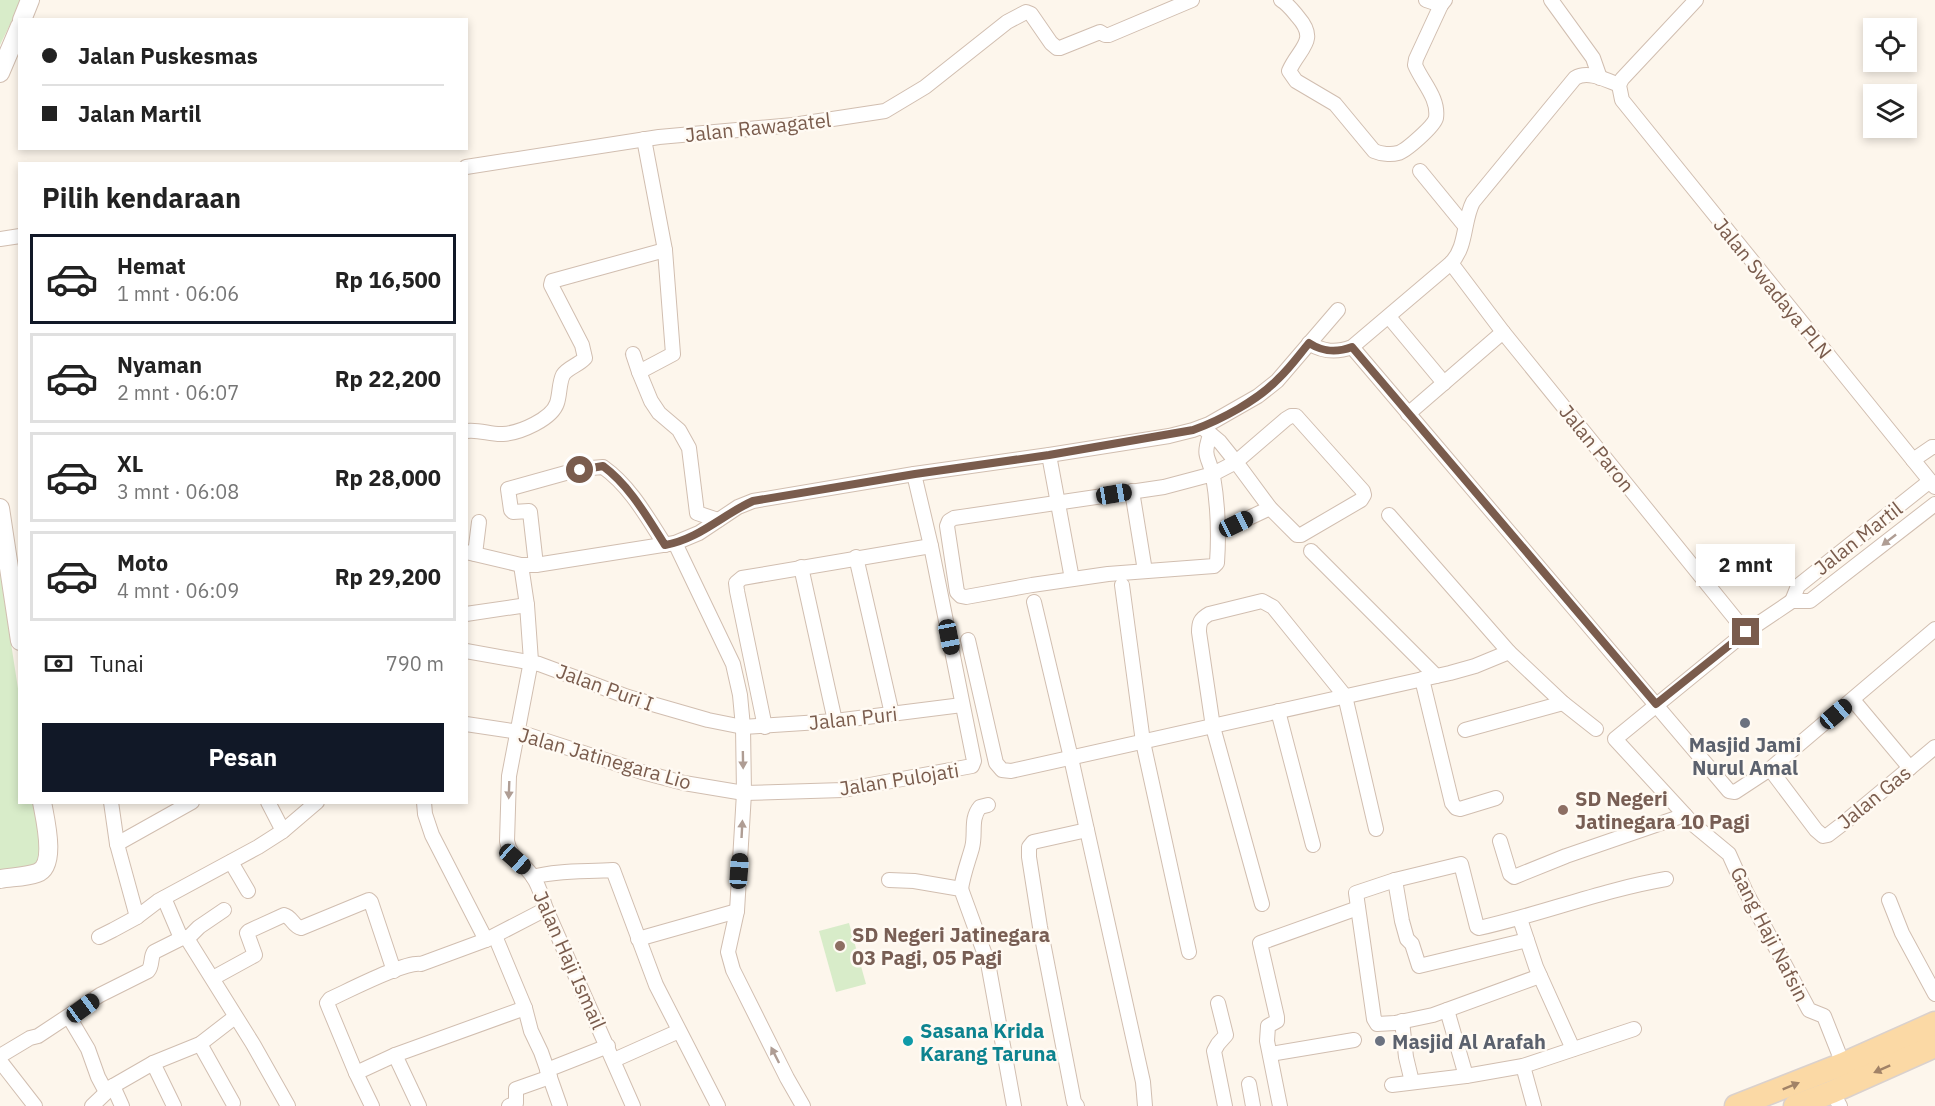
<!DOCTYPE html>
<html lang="id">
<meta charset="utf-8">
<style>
body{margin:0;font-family:"IBM Plex Sans",sans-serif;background:#f6f6f6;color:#222;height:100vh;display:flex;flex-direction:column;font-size:22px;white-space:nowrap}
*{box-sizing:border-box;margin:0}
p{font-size:20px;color:#767676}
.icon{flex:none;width:33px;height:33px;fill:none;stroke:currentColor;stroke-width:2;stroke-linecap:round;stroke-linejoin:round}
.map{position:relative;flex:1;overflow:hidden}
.details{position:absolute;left:18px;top:162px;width:450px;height:642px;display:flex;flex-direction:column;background:#fff;border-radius:0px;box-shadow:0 3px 9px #0003}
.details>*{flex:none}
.guide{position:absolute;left:18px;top:18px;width:450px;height:132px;border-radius:0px;box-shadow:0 3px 9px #0003;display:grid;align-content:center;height:132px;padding:0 24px;background:#fff}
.fabs{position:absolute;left:1863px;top:18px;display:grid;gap:12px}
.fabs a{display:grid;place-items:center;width:54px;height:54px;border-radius:0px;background:#fff;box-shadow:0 3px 9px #0003;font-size:30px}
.end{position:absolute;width:27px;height:27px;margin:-14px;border:8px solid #7a5c4d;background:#fff;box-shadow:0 0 0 3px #fff}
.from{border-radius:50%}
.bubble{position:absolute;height:42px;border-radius:0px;background:#fff;box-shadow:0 3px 9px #0003;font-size:20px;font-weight:700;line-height:42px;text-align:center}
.car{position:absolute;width:18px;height:36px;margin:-18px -9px;border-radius:8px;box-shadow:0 0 4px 2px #0007;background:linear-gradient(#222 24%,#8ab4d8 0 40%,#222 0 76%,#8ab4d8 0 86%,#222 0)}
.guide b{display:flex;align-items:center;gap:21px;height:57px;font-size:22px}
.guide b+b{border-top:2px solid #e0e0e0}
.guide i{width:15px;height:15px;background:#222}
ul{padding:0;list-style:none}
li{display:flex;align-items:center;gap:18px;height:90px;margin:0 12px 9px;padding:0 12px;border:3px solid #e0e0e0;border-radius:0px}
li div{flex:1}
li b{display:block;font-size:22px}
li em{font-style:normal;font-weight:700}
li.selected{border-color:#111827}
li>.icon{width:54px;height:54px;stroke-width:1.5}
h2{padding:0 24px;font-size:27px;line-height:72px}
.pay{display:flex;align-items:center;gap:15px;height:66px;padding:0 24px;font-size:22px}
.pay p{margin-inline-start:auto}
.button{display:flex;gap:12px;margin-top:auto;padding:12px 24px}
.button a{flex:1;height:69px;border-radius:0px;background:#111827;color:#fff;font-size:24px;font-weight:700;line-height:69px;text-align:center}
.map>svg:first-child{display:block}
.green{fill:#d8ecc9}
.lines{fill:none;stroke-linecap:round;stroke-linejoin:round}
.minor-casing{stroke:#d1beb0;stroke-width:16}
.tertiary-casing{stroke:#d1beb0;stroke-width:20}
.primary-casing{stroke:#dad1cd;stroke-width:25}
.minor{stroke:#fff;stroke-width:14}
.tertiary{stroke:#fff;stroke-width:18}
.primary{stroke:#fbd9a5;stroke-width:22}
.oneway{fill:#af9d94}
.oneway2{fill:#a18267}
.route{stroke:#7a5c4d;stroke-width:8}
.worship-dot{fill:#6b7280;stroke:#fffaf3;stroke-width:2}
.education-dot{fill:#8d6e63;stroke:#fffaf3;stroke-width:2}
.culture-dot{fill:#0f9aa8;stroke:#fffaf3;stroke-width:2}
.labels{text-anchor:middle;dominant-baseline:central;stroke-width:5;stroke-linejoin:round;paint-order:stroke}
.street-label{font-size:20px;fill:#7a5c4d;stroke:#fffaf3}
.worship-label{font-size:20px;font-weight:bold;fill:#5b616d;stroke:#fffaf3}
.education-label{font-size:20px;font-weight:bold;fill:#785e54;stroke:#fffaf3;text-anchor:start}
.culture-label{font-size:20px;font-weight:bold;fill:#0d838f;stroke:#fffaf3;text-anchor:start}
</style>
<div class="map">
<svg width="1935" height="1106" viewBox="0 0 1935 1106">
<rect width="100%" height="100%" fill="#fdf6ec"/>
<g class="green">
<path d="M0,0H22L0,45Z"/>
<path d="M0,572L19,695L20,802L36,803L47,866L0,872Z"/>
<path d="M849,923L866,984L836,992L819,931Z"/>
</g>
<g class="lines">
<defs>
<g id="minor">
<path d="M1281,0C1288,4 1293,11 1298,17C1319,41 1299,48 1289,71L1296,81L1335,104L1374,151C1381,154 1391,155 1398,153C1406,151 1434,126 1436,118C1439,98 1422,82 1415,65L1416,59L1441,5L1445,0"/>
<path d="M1426,0L1441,5"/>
<path d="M1551,0L1593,58L1600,78"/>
<path d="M1696,0L1622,79L1619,85L1622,100L1935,487"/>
<path d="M644,139L665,250L673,354L639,372L651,401L659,413L679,430L689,448L697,513L718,520"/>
<path d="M466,167L659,137L793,125L885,111L925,87L1007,22L1026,12L1031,14L1051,43L1057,48H1060L1100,32L1105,35H1109L1192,0"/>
<path d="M1420,171L1465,226"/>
<path d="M0,239L20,236"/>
<path d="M1451,263L1503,332L1746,632"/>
<path d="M1389,317L1444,383"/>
<path d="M1309,343C1323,352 1336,353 1352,347L1451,263C1467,247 1463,221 1473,202L1575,78C1588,70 1606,80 1619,85"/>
<path d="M1352,347L1729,791L1735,792L1770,769L1935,629"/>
<path d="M633,354L639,372"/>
<path d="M1408,414L1503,332"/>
<path d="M1202,427L1220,442L1236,462L1286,419L1291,416H1296L1363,491L1364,495L1361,500L1301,535H1297L1270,508L1236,462L1213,474L1164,487L954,518L949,521L947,526L957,592L961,596L966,597L1032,585L1108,574L1214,566L1217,563C1219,534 1218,505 1213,476C1209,455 1202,459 1210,435"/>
<path d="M466,431C479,429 491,435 503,434C520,433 552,419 557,403C560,394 559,383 563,375C567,368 579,365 585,358L582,345L551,285L552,281L665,250"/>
<path d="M1049,455L1072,579"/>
<path d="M1913,460L1932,447H1935"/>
<path d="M1132,491L1145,571"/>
<path d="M1389,515L1509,652L1563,703L1596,729"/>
<path d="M1219,532L1270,508"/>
<path d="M675,543L733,664L740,695L743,727L744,793L737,911L728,952L733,970L787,1078L803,1106"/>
<path d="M1311,551L1436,676"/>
<path d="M466,552L521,565H536L675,543L699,533L738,507L753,501L914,474L1049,455L1169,436L1193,430L1209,424L1258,396L1277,381L1338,310"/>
<path d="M475,554L479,522"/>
<path d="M856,557L892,714"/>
<path d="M521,565L527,605L531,661L509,776L507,841C510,858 524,863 533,877C540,887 542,898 546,909L633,1106"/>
<path d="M536,565L530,512L529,511L513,512L511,510L508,489L580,469L603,467C630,486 647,517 665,545"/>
<path d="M801,567L835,721"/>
<path d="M1122,585L1143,742L1189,952"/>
<path d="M1792,601L1798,586L1930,481"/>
<path d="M1034,602L1071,758L1143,1082L1145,1106"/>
<path d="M466,614L527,605"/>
<path d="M968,640L996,763L1002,770L1011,771L1450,673L1475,666L1509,652"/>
<path d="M466,651L539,664L628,697L708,720L743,727L835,721L962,705"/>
<path d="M1422,679L1452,803L1456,808L1460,809L1496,798"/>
<path d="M1853,700L1910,768"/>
<path d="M1278,711L1313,845"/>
<path d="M466,724L519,732L642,772L684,783L744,793L843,790L972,766L974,761L931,546L914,474"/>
<path d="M765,727L737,591L736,583L742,578L931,546"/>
<path d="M1465,730L1563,703"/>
<path d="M1770,769L1816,830L1823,836L1828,835L1845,822L1935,747"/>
<path d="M111,802L117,844L137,917"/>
<path d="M268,802L283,831"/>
<path d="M424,802L425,814L432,835L486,940"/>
<path d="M1685,815L1615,739L1746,632L1792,601H1810L1935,504"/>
<path d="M1500,841L1510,874L1514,877L1566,856L1685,815L1694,825L1729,854L1746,892L1809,1010L1824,1016L1843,1064"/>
<path d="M117,844L192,802"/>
<path d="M231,862L248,891"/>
<path d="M533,877C557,870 588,872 613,870L656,985L718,1106"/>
<path d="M889,880L914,881L961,889L988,963L1014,1106"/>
<path d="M1395,880L1402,921L1407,939L1412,944L1419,966L1527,940"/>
<path d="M961,889C963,875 968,862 972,848C976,833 970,819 980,807L988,805"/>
<path d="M164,898L181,938"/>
<path d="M1889,900L1902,933L1935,994"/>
<path d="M1262,904L1213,727L1199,632C1199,623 1200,619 1209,614L1262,601L1273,607L1345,696L1376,829"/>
<path d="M1520,919L1536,967L1573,1049"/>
<path d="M495,936L525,1008L531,1031L541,1052L560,1106"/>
<path d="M99,937L113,930L137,917L158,901L258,847L283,831L317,802"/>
<path d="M187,939L199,927L224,910"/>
<path d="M638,939L737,911"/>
<path d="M1540,976L1433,1015L1395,1023L1377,1024L1374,1019L1356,893L1395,880L1461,864L1477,927L1479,928C1542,914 1602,890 1666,879"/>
<path d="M213,978L255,955L247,933L249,931L284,915C292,917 293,926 301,928L369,900L371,902L394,971"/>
<path d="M1218,1003L1226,1035L1218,1044L1214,1051L1225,1106"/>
<path d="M1447,1010L1466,1076"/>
<path d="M69,1017L88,1049L98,1077L106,1092"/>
<path d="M1402,1021L1406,1057L1412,1082"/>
<path d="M200,1044L233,1103"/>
<path d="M1270,1054L1354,1040"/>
<path d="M0,1056L30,1038L38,1036L100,995L148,971C153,965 150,958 154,952L184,937L188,940L253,1044L288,1106"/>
<path d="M614,1060L679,1031"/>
<path d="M0,1061L35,1106"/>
<path d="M153,1063L174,1106"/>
<path d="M1523,1066L1534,1106"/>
<path d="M547,1070L608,1046"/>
<path d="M356,1073L329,1008L327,1003L330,999C348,991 405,961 421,964L486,940L546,909"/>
<path d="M1249,1084L1253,1106"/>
<path d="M1392,1085L1466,1076L1523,1066L1634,1029"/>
<path d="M113,1086L122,1106"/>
<path d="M1832,1092L1840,1106"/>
<path d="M92,1106L113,1086L153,1063L200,1044L235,1017"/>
<path d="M372,1106L356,1073L395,1055"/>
<path d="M419,1106L395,1055L525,1008"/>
<path d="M509,1106L516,1103V1089L550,1077"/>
<path d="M1077,1106L1074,1102L1040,927L1029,857V847L1033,842L1087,830"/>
<path d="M1280,1106L1267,1041L1268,1026L1277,1021V1017L1260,943L1358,908"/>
</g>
<g id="tertiary">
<path d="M22,20L30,0"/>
<path d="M0,73L20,26"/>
<path d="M0,508L20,641"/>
<path d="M0,879C12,877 26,877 37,873C57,866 45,819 42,802"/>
</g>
<g id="primary">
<path d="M1736,1106L1843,1064L1935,1023"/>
<path d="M1795,1106L1832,1092L1935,1046"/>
</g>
</defs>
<use href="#minor" class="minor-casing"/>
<use href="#tertiary" class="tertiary-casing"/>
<use href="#primary" class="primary-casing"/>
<use href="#minor" class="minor"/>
<use href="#tertiary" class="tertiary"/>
<use href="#primary" class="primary"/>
</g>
<defs><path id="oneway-solid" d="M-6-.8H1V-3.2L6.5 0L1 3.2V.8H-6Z" transform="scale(1.5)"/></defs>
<g class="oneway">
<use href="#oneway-solid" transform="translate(1889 540) rotate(142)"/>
<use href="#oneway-solid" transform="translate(743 760) rotate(89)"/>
<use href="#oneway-solid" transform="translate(509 790) rotate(92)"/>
<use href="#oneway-solid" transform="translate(742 829) rotate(-87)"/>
<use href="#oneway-solid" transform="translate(775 1055) rotate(-117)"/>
</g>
<g class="oneway2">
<use href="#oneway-solid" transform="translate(1882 1069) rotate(156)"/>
<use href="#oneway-solid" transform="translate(1791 1086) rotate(-22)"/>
</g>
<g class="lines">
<path class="route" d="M580,470L603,466C630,486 647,517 665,545C699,539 722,515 753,501L915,474L1049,455L1193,430C1221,420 1258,400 1278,379C1290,368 1299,355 1309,343C1323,352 1336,353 1352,347L1656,704L1746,632"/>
</g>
<g class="worship-dot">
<circle cx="1745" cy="723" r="6"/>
<circle cx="1380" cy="1041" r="6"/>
</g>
<g class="education-dot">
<circle cx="1563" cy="810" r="6"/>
<circle cx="840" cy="946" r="6"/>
</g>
<circle class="culture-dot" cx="908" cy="1041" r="6"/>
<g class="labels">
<g class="street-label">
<text transform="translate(758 127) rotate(-6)">Jalan Rawagatel</text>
<text transform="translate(1773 288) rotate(51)">Jalan Swadaya PLN</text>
<text transform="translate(1597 448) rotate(51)">Jalan Paron</text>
<text transform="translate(1858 538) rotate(-38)">Jalan Martil</text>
<text transform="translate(605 687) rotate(20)">Jalan Puri I</text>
<text transform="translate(853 718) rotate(-6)">Jalan Puri</text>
<text transform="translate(605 758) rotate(16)">Jalan Jatinegara Lio</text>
<text transform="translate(899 779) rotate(-9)">Jalan Pulojati</text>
<text transform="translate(1874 797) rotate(-39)">Jalan Gas</text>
<text transform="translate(1770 934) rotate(63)">Gang Haji Nafsin</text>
<text transform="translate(570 960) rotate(66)">Jalan Haji Ismail</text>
</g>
<g class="worship-label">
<text x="1745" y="744">Masjid Jami<tspan x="1745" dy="23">Nurul Amal</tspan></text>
<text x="1392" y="1041" text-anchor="start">Masjid Al Arafah</text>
</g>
<g class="education-label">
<text x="1575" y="798">SD Negeri<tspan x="1575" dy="23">Jatinegara 10 Pagi</tspan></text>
<text x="852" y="934">SD Negeri Jatinegara<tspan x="852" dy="23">03 Pagi, 05 Pagi</tspan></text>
</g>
<g class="culture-label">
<text x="920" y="1030">Sasana Krida<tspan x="920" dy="23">Karang Taruna</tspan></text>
</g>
</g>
</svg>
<div class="fabs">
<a><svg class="icon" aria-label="locate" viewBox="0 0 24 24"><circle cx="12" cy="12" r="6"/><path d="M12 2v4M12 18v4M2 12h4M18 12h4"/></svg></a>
<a><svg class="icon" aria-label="layers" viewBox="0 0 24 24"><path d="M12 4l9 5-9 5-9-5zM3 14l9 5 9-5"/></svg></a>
</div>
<i class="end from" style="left:580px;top:470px"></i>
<i class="end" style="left:1746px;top:632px"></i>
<div class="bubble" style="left:1696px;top:544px;width:99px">2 mnt</div>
<i class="car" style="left:1114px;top:494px;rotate:81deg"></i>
<i class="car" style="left:1236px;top:524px;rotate:64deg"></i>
<i class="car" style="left:949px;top:637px;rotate:169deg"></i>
<i class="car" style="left:1836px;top:714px;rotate:50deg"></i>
<i class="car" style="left:515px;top:859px;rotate:132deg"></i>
<i class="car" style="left:739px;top:871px;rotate:4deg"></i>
<i class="car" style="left:83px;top:1008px;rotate:54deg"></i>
<div class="guide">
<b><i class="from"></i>Jalan Puskesmas</b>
<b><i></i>Jalan Martil</b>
</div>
<section class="details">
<h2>Pilih kendaraan</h2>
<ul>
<li class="selected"><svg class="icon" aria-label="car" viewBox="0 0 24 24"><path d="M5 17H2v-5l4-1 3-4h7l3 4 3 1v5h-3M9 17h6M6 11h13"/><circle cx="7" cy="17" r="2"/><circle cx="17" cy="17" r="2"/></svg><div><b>Hemat</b><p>1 mnt · 06:06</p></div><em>Rp 16,500</em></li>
<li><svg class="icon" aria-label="car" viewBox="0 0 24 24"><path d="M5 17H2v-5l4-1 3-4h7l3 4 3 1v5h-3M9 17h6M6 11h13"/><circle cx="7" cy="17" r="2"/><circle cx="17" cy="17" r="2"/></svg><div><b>Nyaman</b><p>2 mnt · 06:07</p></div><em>Rp 22,200</em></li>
<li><svg class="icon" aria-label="car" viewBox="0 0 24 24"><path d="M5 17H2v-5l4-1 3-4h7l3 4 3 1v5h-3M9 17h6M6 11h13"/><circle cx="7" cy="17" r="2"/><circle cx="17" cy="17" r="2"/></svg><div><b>XL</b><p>3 mnt · 06:08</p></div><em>Rp 28,000</em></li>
<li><svg class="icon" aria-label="car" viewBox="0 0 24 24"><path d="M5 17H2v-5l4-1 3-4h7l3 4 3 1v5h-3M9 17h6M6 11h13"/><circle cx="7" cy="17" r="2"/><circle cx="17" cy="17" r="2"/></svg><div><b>Moto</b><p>4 mnt · 06:09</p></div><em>Rp 29,200</em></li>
</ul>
<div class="pay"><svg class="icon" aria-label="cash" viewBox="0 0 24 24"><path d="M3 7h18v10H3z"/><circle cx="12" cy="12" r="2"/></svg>Tunai<p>790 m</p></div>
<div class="button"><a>Pesan</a></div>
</section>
</div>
